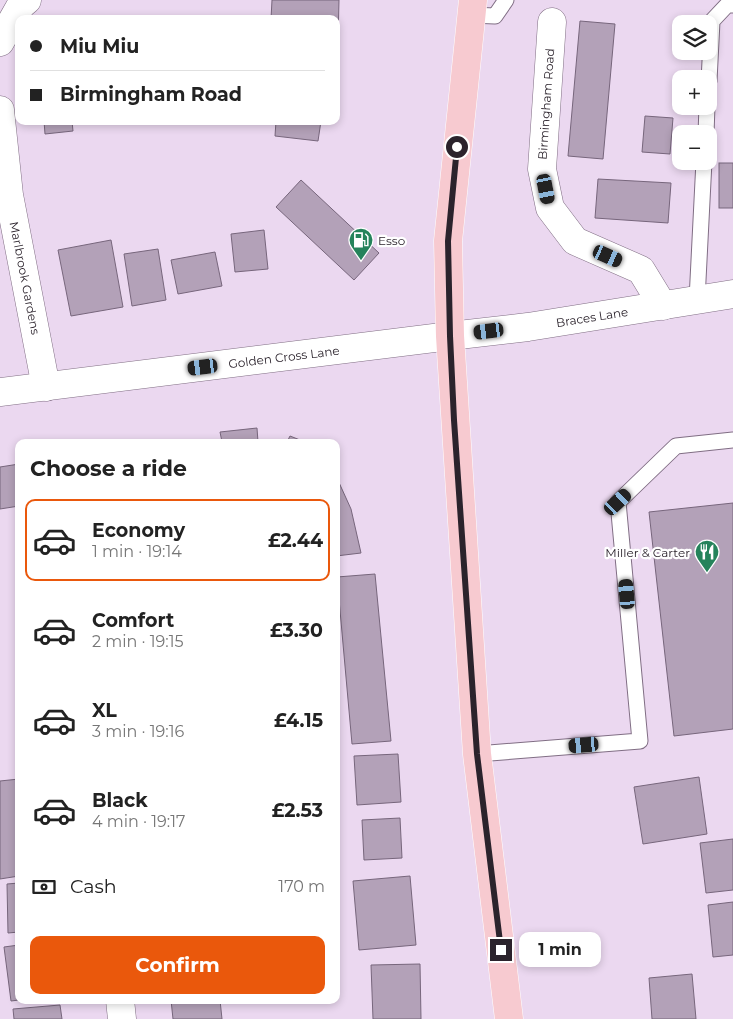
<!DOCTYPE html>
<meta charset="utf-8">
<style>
body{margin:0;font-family:Montserrat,sans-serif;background:#f6f6f6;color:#222;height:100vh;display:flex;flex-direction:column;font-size:19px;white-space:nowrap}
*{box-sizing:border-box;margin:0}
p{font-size:16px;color:#767676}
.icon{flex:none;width:28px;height:28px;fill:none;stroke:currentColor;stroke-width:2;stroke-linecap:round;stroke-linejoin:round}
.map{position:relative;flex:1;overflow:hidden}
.side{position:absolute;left:15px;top:439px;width:325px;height:565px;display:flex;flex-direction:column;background:#fff;border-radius:10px;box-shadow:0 2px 8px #0003}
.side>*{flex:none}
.top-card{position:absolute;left:15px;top:15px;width:325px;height:110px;border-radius:10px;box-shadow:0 2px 8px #0003;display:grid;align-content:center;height:110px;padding:0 15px;background:#fff}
.controls{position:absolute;left:672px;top:15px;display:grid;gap:10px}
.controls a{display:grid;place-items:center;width:45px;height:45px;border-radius:10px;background:#fff;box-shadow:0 2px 8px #0003;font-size:25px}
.end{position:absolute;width:22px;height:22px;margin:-11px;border:6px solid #2b232c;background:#fff;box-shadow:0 0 0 2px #fff}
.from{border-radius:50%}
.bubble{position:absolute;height:35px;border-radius:10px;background:#fff;box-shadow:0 2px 8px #0003;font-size:16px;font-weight:700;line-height:35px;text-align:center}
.car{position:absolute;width:15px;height:30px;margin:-15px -8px;border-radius:6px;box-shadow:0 0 4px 1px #0007;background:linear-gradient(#222 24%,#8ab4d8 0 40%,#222 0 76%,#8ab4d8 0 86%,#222 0)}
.top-card b{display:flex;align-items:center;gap:18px;height:48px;font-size:19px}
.top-card b+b{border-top:1px solid #e0e0e0}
.top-card i{width:12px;height:12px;background:#222}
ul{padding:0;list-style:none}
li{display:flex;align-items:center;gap:15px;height:82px;margin:0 10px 8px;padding:0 5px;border:2px solid transparent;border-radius:10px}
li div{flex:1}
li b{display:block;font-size:19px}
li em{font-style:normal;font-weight:700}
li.active{border-color:#ea580c}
li>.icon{width:45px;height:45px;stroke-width:1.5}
h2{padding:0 15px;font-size:22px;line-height:60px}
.pay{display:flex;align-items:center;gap:12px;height:55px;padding:0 15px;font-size:19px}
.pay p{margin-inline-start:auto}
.primary-button{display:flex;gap:10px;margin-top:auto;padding:10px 15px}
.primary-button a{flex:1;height:58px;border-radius:10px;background:#ea580c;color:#fff;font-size:20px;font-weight:700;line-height:58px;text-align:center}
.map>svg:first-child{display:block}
.building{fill:#b3a1b8;stroke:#77667c}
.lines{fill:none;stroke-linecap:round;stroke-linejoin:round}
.service-casing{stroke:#806e84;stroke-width:17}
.minor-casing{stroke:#806e84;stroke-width:29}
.tertiary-casing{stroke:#806e84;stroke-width:29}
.secondary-casing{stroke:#806e84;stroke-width:29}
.trunk-casing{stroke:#fff;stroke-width:29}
.service{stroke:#fff;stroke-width:15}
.minor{stroke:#fff;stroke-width:28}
.tertiary{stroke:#fff;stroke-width:28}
.secondary{stroke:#fff;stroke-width:28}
.trunk{stroke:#f7cad0;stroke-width:28}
.route{stroke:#2b232c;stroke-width:6}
.labels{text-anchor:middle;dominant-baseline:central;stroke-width:4.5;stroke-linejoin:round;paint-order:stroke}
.street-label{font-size:12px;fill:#2b232c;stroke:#fff}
.poi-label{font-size:12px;fill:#2b232c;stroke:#fff;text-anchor:start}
</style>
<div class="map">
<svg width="733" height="1019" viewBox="0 0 733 1019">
<rect width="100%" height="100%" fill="#ebd8f0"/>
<g class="building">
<path d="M272,0H339L338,41L336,40V19H271Z"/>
<path d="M580,21L615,24L603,159L568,156Z"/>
<path d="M645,116L673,118L670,154L642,152Z"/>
<path d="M44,121H72L73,131L45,134Z"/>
<path d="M276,121H321L318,141L275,136Z"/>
<rect x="719" y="163" width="14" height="45"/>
<path d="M598,179L671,183L668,223L595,218Z"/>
<path d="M301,180L379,253L354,280L276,207Z"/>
<path d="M264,230L268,269L235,272L231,234Z"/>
<path d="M111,240L123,307L71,316L58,250Z"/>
<path d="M158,249L166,300L132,306L124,254Z"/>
<path d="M215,252L222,286L178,294L171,260Z"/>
<path d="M257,428L258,442H222L220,432Z"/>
<path d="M290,436L305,442H287Z"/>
<path d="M19,464V506L0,509V467Z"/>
<path d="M336,476L351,509L361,553L336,556Z"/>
<path d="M733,503V729L674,736L649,512Z"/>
<path d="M375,574L391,741L352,744L337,577Z"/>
<path d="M398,754L401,802L357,805L354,756Z"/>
<path d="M699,777L707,834L643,844L634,787Z"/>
<path d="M19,779V876L0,879V781Z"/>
<path d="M400,818L402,858L364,860L362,820Z"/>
<path d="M733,839V890L706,893L700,843Z"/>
<path d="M410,876L416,945L359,950L353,881Z"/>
<path d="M19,883V932L8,933L7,884Z"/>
<path d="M733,902V955L713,957L708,905Z"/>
<path d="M19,945V1000L11,1001L4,947Z"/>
<path d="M420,964L421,1019H373L371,965Z"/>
<path d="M692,974L696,1019H652L649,978Z"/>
<path d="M171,1000H220L222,1019H173Z"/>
<path d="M60,1005L62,1019H14L13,1009Z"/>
</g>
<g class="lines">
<defs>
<g id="service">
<path d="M471,15L495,16L506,0"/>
<path d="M709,81L712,21L727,5H733"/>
<path d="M706,134L707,106"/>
<path d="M697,300L704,161"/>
<path d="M477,754L640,741L618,502L676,446L733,440"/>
</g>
<g id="minor">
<path d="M552,22L542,169L550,208L575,241L641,270L663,306"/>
<path d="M0,42L21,5L27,0"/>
<path d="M0,110L9,195L46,387"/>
<path d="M120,1000L122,1019"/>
</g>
<path id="tertiary" d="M450,336L528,327L733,294"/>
<path id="secondary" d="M0,392L450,336"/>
<path id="trunk" d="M473,0L448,241L450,336L477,754L509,1019"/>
</defs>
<use href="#service" class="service-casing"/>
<use href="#minor" class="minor-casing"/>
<use href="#tertiary" class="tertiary-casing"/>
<use href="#secondary" class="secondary-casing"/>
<use href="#trunk" class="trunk-casing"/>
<use href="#service" class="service"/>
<use href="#minor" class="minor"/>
<use href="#tertiary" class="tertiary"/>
<use href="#secondary" class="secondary"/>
<use href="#trunk" class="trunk"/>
</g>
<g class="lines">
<path class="route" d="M457,147L448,241L450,336L454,420L477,754L501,950"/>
</g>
<defs>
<symbol id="fuel-pin" viewBox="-11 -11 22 30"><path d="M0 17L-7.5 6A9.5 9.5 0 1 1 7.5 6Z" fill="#25835b" stroke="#fff"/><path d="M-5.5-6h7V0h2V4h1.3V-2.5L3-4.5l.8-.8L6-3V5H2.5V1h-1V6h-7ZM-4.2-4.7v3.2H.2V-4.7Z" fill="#fff"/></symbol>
<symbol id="restaurant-pin" viewBox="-11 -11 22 30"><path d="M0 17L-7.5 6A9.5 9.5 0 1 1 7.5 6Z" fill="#25835b" stroke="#fff"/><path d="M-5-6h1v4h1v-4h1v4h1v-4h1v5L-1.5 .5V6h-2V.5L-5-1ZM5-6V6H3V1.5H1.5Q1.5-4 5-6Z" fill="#fff"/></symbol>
</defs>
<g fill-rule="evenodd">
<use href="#fuel-pin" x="347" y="226" width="28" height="38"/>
<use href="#restaurant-pin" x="693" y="538" width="28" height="38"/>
</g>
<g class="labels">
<g class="street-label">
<text transform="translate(546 104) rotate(-86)">Birmingham Road</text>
<text transform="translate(25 278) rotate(79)">Marlbrook Gardens</text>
<text transform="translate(592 317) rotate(-9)">Braces Lane</text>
<text transform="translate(284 357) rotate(-7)">Golden Cross Lane</text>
</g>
<g class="poi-label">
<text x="378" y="240">Esso</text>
<text x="690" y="552" text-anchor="end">Miller &amp; Carter</text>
</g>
</g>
</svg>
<div class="controls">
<a><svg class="icon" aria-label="layers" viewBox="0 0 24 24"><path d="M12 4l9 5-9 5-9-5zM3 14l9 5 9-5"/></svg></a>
<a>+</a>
<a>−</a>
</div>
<i class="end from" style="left:457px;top:147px"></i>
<i class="end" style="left:501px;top:950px"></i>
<div class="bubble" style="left:519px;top:932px;width:82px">1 min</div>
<i class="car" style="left:546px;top:189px;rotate:169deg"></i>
<i class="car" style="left:608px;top:256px;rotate:114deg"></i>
<i class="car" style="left:489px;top:331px;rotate:263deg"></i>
<i class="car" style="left:203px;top:367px;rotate:263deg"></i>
<i class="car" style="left:618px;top:502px;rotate:47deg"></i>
<i class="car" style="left:627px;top:594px;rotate:355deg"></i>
<i class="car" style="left:584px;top:745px;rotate:265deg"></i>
<div class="top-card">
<b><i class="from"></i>Miu Miu</b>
<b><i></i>Birmingham Road</b>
</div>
<section class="side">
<h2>Choose a ride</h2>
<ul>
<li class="active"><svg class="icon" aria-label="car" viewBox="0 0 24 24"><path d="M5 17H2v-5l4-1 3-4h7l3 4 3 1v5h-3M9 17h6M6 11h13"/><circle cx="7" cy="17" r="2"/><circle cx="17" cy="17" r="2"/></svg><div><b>Economy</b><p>1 min · 19:14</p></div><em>£2.44</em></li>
<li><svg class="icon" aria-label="car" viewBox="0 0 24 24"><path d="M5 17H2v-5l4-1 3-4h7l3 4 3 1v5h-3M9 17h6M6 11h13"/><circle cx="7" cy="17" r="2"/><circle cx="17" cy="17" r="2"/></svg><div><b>Comfort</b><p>2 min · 19:15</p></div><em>£3.30</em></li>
<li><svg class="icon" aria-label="car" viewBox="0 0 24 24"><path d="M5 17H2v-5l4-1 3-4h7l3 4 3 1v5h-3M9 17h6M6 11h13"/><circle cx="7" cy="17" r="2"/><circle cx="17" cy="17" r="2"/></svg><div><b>XL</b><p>3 min · 19:16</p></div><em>£4.15</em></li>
<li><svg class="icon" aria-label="car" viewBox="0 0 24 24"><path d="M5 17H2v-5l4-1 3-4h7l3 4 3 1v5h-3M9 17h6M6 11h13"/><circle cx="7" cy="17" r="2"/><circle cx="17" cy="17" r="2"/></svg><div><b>Black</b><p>4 min · 19:17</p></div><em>£2.53</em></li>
</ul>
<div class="pay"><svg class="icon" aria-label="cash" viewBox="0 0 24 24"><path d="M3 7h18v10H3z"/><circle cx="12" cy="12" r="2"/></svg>Cash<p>170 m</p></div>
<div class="primary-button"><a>Confirm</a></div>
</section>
</div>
